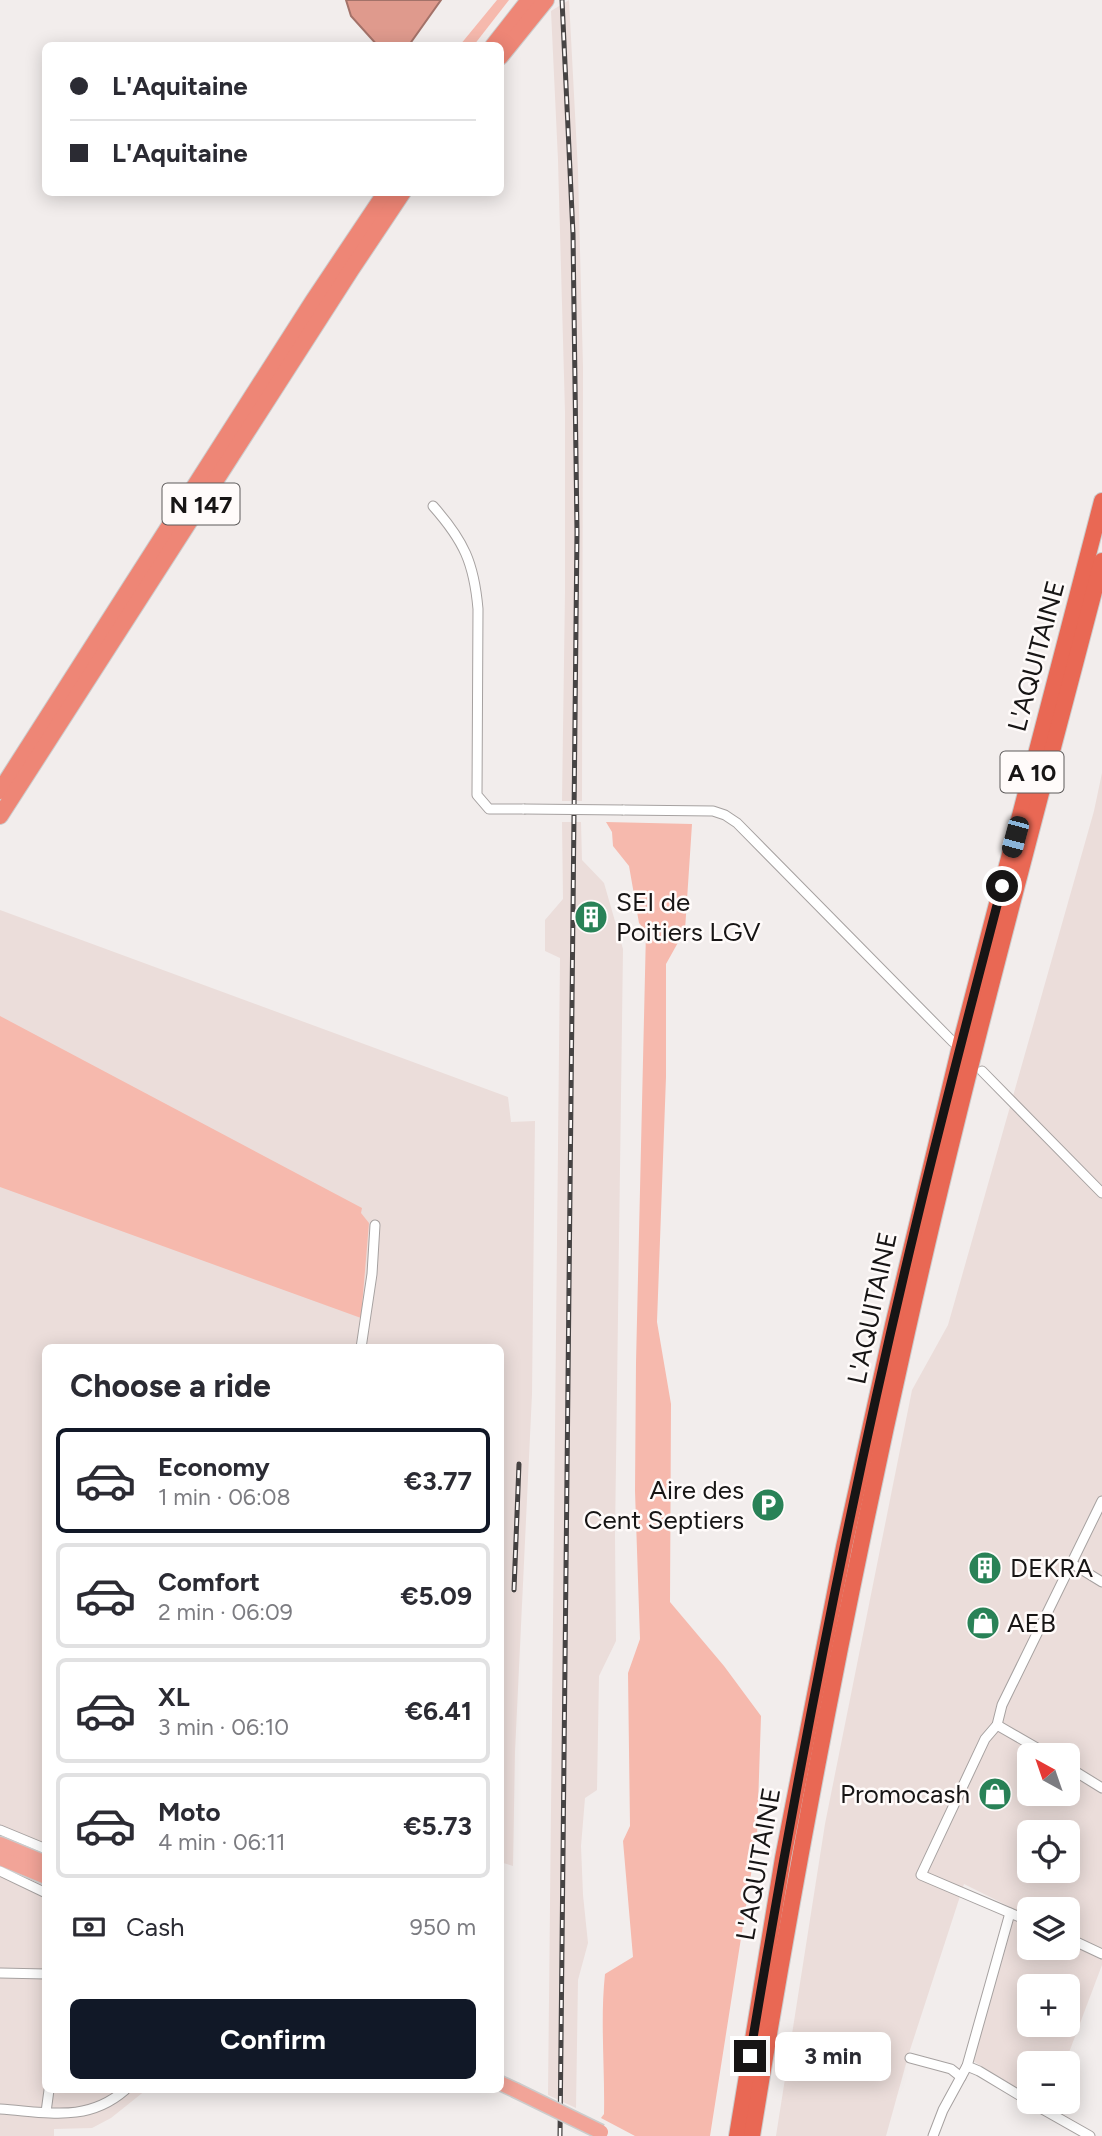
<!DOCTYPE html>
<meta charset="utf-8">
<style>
body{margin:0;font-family:Figtree,sans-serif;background:#f2f2f3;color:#2b2b33;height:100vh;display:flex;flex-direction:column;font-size:26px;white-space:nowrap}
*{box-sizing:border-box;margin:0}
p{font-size:23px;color:#7c7c81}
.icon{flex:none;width:38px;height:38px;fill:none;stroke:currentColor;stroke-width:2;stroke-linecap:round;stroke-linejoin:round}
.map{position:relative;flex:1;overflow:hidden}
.panel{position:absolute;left:42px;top:1344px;width:462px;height:749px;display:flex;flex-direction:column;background:#fff;border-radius:10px;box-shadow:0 4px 18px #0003}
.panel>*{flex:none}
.hud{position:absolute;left:42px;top:42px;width:462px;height:154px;border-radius:10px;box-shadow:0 4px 18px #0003;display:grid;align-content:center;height:154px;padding:0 28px;background:#fff}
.needle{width:46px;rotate:320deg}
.buttons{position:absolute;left:1017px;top:1743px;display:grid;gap:14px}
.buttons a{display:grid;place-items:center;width:63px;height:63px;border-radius:10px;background:#fff;box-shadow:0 4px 18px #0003;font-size:35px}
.end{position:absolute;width:32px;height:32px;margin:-16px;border:9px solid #171515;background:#fff;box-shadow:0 0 0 4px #fff}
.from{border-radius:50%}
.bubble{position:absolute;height:49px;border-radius:10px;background:#fff;box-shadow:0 4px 18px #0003;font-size:23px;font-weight:700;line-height:49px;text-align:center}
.car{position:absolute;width:21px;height:42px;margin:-21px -10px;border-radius:9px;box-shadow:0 0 5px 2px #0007;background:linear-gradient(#222 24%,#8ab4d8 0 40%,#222 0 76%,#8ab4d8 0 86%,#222 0)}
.hud b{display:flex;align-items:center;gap:24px;height:66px;font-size:26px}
.hud b+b{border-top:2px solid #e1e1e2}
.hud i{width:18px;height:18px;background:#2b2b33}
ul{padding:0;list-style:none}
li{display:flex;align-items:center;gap:21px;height:105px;margin:0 14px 10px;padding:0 14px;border:4px solid #e1e1e2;border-radius:10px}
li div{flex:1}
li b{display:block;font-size:26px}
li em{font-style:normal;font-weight:700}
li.active{border-color:#111827}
li>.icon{width:63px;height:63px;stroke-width:1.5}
h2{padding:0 28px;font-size:32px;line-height:84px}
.pay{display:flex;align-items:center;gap:18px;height:77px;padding:0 28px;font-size:26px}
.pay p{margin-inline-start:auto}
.button{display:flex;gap:14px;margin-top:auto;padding:14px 28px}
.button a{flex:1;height:80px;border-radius:10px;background:#111827;color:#fff;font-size:28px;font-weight:700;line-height:80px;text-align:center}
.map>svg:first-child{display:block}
.built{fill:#ebddda;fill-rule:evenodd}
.green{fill:#f6b9ad}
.water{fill:#df9a8d;stroke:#a37269;stroke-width:2}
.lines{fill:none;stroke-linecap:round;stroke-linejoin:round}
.minor-casing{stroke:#a6a1a0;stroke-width:11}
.primary-casing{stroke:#ccc;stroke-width:17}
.trunk-casing{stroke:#ccc;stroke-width:18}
.motorway-casing{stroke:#ccc;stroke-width:18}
.minor{stroke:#fff;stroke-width:9}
.primary{stroke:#f2a498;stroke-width:14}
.trunk{stroke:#ee8676;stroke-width:16}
.motorway{stroke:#e96854;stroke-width:16}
.rail-casing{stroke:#464343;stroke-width:5}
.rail{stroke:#fffbfa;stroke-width:2.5;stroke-dasharray:8;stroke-linecap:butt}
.minor-bridge-casing{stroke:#a6a1a0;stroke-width:11;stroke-linecap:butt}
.primary-bridge-casing{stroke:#ccc;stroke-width:17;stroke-linecap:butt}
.minor-bridge{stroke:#fff;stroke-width:9}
.primary-bridge{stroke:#f2a498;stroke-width:14}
.route{stroke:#171515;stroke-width:9}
.labels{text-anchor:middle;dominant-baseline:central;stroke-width:5;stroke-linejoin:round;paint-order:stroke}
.shield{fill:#fffbfa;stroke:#5d5a5a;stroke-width:2}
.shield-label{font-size:24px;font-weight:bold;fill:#171515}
.street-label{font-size:26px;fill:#171515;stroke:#fffbfa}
.poi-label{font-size:26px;fill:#171515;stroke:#fffbfa;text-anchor:start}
</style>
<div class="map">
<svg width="1102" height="2136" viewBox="0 0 1102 2136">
<rect width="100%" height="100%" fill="#f2edec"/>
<g class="built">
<path d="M569,0L578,171L583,367L582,801H562L565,592V412L558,160L551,11Z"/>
<path d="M1102,773V1965L1065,2063H1029V2096L973,2061L1016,1910L964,1884L909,2053L886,2136H776L825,1824L912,1390L948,1325L1094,811ZM1029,1755H1068V1794H1029ZM1029,1832H1068V1871H1029ZM1029,1909H1068V1948H1029ZM1029,1986H1068V2025H1029Z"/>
<path d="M562,822H581L582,860L604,883L623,949L615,1536L616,1641L599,1676L597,1790L585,1798L581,1846L583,1895L588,1943L578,1980L576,2108L548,2095L560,958L545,951V920L563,899Z"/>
<path d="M0,910L508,1097L511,1122L535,1121L532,1394L515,1752L513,1866L500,1862V1348H46V2090H146L111,2118L92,2128L54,2129V2136H0Z"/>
</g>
<g class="green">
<path d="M497,0H509L474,45H460Z"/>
<path d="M606,822L692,824L685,930L666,964V1077L657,1322L671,1404L670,1602L724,1666L761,1716L757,1836L710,2136H635L601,2118L604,2114C605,2067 600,2021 605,1974L633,1957L623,1841L630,1826L628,1673L640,1639L635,1491L636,1363L646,931L639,923L629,866L613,846L612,832Z"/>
<path d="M0,1016L362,1208L361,1213L369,1223L361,1318L0,1187Z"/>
</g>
<path class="water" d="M346,0H441L409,45L378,46L351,16Z"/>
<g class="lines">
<defs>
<g id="minor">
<path d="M433,506C464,541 474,563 478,609L477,795L489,809H524"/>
<path d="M623,810L713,811L725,815L737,823L953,1042"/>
<path d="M982,1071L1102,1193"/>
<path d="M361,1348L372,1274L375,1225"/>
<path d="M1071,1563L1102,1582"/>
<path d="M997,1725L1049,1755"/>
<path d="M1068,1767L1102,1788"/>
<path d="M0,1830L46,1849"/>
<path d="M0,1871L46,1893"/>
<path d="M1029,1921L921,1875L985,1739L997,1725L1002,1705L1102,1501"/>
<path d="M1068,1938L1102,1954"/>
<path d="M0,1973L46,1974"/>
<path d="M910,2058L951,2069L961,2077"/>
<path d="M967,2066L979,2071L1029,2101"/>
<path d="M1030,2102L1090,2136"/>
<path d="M0,2109C47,2112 87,2123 125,2090"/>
<path d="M46,2112L49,2090"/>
<path d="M933,2136L943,2110L967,2066L1010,1913"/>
</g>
<g id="primary">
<path d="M0,1844L46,1863"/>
<path d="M0,1858L46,1877"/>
<path d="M500,2083L515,2090"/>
</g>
<g id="trunk">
<path d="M493,46L529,0"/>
<path d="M500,57L546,0"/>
<path d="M0,791L313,301L386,192"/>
<path d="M0,816L351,270L403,192"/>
</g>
<g id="motorway">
<path d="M737,2136L783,1858L844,1547L893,1325L961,1042L1102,501"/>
<path d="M752,2136C796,1866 847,1598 907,1332C965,1073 1035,818 1102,561"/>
</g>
</defs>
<use href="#minor" class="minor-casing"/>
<use href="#primary" class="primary-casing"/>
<use href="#trunk" class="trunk-casing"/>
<use href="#motorway" class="motorway-casing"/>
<use href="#minor" class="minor"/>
<use href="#primary" class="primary"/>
<use href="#trunk" class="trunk"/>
<use href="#motorway" class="motorway"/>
<defs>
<g id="rail">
<path d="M514,1590L519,1464"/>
<path d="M560,2136L577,532L573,234L562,0"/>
</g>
</defs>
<use href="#rail" class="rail-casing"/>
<use href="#rail" class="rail"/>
<defs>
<path id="minor-bridge" d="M524,809L623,810"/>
<path id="primary-bridge" d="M515,2090L601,2132"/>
</defs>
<use href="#minor-bridge" class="minor-bridge-casing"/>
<use href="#primary-bridge" class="primary-bridge-casing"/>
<use href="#minor-bridge" class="minor-bridge"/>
<use href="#primary-bridge" class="primary-bridge"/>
</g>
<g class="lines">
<path class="route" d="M750,2056C796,1777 850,1499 916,1224C943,1111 973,998 1002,886"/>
</g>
<defs>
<symbol id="building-disc" viewBox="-11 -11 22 22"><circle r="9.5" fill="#298257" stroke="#fffbfa"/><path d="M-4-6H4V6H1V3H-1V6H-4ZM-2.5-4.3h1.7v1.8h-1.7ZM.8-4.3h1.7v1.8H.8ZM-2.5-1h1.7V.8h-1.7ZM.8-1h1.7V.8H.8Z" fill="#fff"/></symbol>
<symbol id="parking-disc" viewBox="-11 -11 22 22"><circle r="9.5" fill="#298257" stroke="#fffbfa"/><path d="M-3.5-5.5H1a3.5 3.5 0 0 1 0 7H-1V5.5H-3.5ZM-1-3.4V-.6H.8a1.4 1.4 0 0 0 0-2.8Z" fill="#fff"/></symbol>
<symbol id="shop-disc" viewBox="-11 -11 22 22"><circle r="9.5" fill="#298257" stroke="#fffbfa"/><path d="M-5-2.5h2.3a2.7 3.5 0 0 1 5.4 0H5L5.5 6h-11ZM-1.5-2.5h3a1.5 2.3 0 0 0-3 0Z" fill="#fff"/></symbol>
</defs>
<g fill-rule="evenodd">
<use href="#building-disc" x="572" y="898" width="38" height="38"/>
<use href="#parking-disc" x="749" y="1486" width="38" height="38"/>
<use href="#building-disc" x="966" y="1549" width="38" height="38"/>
<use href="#shop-disc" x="964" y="1604" width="38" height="38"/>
<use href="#shop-disc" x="976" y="1775" width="38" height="38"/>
</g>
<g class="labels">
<g class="shield">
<rect x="162.5" y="483.5" width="77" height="41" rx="5"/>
<rect x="1000.5" y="751.5" width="63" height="41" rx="5"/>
</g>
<g class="shield-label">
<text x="201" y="504">N 147</text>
<text x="1032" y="772">A 10</text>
</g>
<g class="street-label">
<text transform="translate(1036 656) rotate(-75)">L'AQUITAINE</text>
<text transform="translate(872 1308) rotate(-78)">L'AQUITAINE</text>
<text transform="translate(758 1864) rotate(-80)">L'AQUITAINE</text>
</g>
<g class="poi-label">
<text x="616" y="902">SEI de<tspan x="616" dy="30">Poitiers LGV</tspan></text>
<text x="744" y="1490" text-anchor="end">Aire des<tspan x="744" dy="30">Cent Septiers</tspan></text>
<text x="1010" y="1568">DEKRA</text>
<text x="1007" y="1623">AEB</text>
<text x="970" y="1794" text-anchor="end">Promocash</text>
</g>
</g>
</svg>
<div class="buttons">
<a><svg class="needle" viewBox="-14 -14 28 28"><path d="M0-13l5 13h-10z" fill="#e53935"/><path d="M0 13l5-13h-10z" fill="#7c7c81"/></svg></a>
<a><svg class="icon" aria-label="locate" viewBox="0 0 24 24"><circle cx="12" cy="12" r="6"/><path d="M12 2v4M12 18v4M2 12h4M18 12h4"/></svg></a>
<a><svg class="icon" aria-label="layers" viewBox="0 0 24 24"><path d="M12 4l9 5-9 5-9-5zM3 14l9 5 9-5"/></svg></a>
<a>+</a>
<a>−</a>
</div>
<i class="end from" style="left:1002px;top:886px"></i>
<i class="end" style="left:750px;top:2056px"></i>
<div class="bubble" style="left:775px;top:2032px;width:116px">3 min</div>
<i class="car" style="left:1015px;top:837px;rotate:195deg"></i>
<div class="hud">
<b><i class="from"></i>L'Aquitaine</b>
<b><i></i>L'Aquitaine</b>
</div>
<section class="panel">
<h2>Choose a ride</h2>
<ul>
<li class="active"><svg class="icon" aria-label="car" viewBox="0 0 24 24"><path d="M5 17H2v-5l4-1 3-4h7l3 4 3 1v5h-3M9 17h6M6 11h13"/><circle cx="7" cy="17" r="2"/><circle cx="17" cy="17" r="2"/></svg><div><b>Economy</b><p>1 min · 06:08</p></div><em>€3.77</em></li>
<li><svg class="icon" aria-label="car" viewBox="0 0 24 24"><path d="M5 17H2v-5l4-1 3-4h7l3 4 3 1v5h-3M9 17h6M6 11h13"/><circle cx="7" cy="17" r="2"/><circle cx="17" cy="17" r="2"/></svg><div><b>Comfort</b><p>2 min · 06:09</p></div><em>€5.09</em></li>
<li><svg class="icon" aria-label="car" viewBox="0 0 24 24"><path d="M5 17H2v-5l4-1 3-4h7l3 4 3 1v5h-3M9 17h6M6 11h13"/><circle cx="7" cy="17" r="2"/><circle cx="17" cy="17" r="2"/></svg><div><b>XL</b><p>3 min · 06:10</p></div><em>€6.41</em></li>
<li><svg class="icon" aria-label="car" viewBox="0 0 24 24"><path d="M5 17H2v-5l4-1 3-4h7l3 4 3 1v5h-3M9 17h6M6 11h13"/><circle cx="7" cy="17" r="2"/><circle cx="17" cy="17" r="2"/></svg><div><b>Moto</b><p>4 min · 06:11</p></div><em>€5.73</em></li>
</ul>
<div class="pay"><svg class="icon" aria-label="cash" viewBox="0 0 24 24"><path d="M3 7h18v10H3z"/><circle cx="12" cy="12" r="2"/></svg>Cash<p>950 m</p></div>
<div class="button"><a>Confirm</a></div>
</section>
</div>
